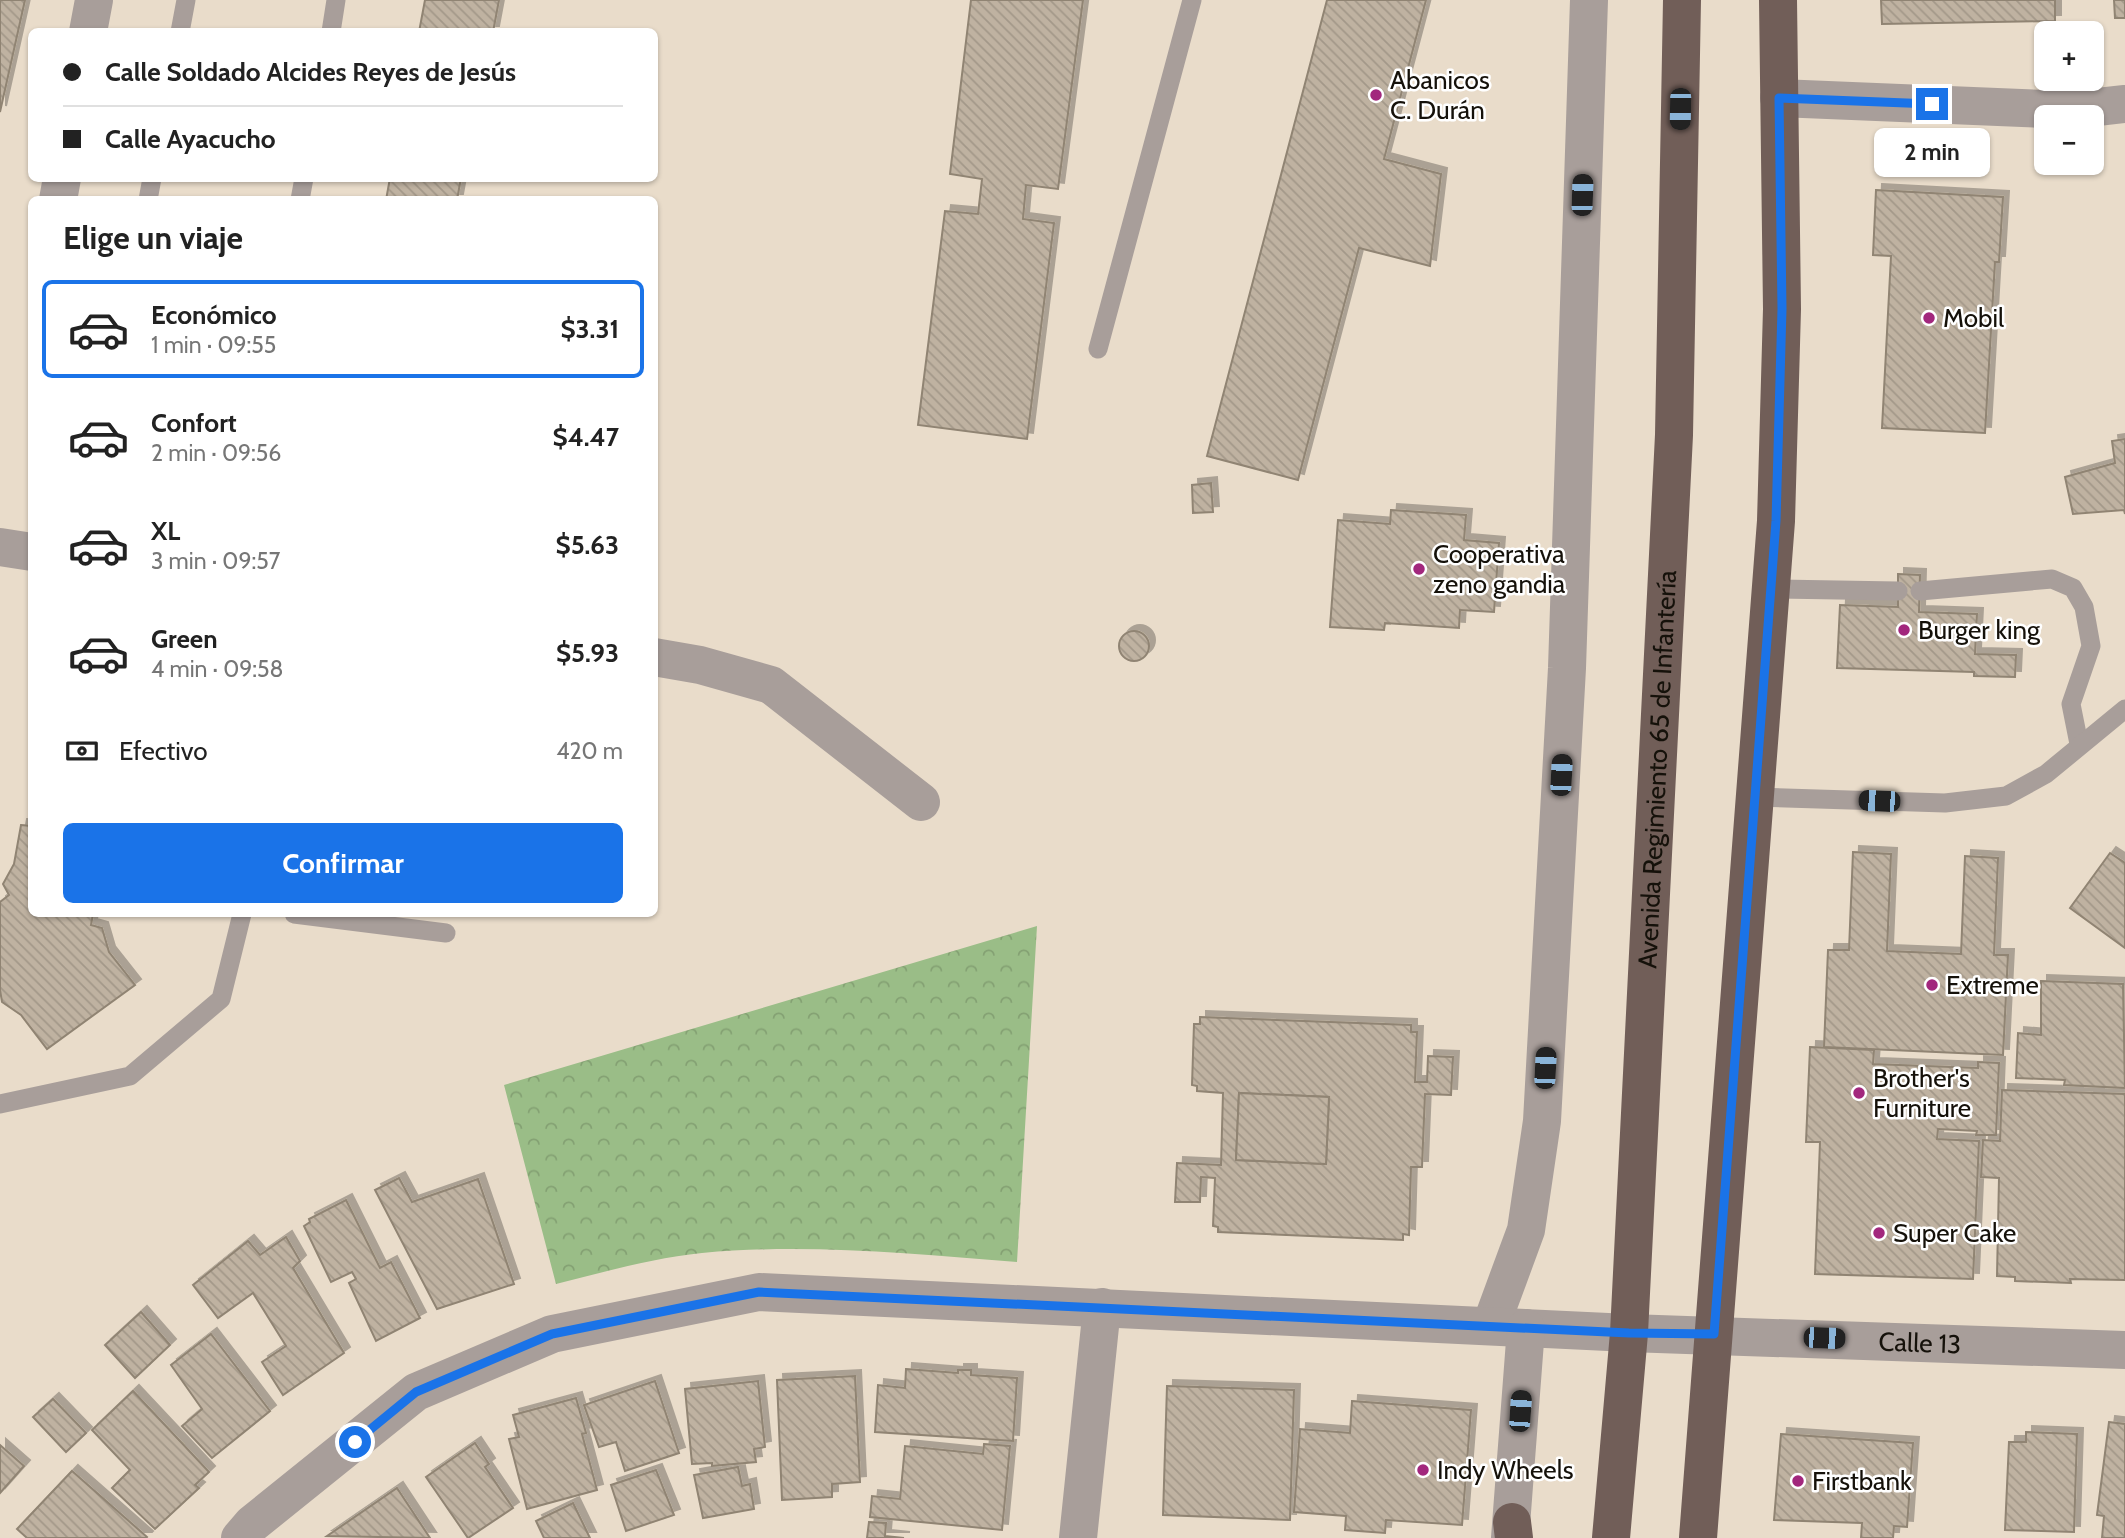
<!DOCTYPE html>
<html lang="es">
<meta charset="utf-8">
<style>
body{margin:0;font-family:Cabin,sans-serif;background:#f2f2f2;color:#222;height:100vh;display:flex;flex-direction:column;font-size:26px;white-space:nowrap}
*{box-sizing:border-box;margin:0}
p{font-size:23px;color:#767676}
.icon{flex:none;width:38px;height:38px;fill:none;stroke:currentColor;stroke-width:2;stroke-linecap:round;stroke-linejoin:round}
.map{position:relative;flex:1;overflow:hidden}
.panel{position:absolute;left:28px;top:196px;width:630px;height:721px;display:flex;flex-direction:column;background:#fff;border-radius:10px;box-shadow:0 2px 5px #0004}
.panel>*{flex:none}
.top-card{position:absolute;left:28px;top:28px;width:630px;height:154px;border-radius:10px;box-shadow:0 2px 5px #0004;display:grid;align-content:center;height:154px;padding:0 35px;background:#fff}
.fabs{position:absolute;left:2034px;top:21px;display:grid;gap:14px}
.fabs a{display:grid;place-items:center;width:70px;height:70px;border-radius:10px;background:#fff;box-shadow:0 2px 5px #0004;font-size:35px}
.end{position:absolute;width:32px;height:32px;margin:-16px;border:9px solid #1a73e8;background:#fff;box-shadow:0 0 0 4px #fff}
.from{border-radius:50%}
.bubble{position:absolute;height:49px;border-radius:10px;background:#fff;box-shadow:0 2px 5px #0004;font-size:23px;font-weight:700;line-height:49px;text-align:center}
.car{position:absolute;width:21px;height:42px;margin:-21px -10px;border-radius:9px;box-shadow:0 0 5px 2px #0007;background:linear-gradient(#222 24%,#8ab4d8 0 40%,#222 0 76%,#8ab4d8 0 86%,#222 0)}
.top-card b{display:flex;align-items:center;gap:24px;height:66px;font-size:26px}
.top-card b+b{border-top:2px solid #e0e0e0}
.top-card i{width:18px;height:18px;background:#222}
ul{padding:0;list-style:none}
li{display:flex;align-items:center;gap:21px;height:98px;margin:0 14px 10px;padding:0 21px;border:4px solid transparent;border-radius:10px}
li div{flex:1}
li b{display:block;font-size:26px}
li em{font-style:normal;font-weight:700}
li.on{border-color:#1a73e8}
li>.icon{width:63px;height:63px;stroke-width:1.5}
h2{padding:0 35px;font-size:32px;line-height:84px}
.pay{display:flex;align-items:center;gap:18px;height:77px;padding:0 35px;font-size:26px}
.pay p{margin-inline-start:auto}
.primary-button{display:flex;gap:14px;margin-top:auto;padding:14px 35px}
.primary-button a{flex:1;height:80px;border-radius:10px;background:#1a73e8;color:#fff;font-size:28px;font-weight:700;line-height:80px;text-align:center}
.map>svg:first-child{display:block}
.park{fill:url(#park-crowns)}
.building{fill:url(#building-back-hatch);stroke:#908473;stroke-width:2;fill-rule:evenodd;filter:url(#shadow)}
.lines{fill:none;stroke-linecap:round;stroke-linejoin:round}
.service{stroke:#a89e9a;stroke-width:19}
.minor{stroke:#a89e9a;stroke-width:38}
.trunk{stroke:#715e58;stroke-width:38}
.route{stroke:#1a73e8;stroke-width:9}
.poi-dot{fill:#a2277d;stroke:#fff;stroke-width:2.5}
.labels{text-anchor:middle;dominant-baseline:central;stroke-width:5;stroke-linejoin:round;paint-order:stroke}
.poi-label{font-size:26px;fill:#15110a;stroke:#fff;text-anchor:start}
.street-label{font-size:26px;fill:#15110a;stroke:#fff}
</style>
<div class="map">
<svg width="2125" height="1538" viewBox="0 0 2125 1538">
<defs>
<pattern id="park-crowns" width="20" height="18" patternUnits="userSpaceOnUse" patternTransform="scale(1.75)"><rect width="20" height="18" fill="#9abd87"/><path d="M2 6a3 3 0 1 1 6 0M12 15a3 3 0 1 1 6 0" fill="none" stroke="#84a173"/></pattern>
<pattern id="building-back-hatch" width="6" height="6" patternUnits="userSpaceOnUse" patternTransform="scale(1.75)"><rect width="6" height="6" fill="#bfb2a1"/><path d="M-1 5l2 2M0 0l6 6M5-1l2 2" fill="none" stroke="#a39889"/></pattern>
<filter id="shadow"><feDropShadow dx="6" dy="-6" stdDeviation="0" flood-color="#0004"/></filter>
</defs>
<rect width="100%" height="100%" fill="#e9dcca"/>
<path class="park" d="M1037,926L1017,1262C912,1254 807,1243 702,1253C653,1258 604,1272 556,1284L504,1085Z"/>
<g class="building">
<path d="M0,0H25L0,112Z"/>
<path d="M425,0H499L493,32H419Z"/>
<path d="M971,0H1083L1058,189L1026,185L1023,219L1054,223L1027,439L918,425L945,211L978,214L982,179L950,174Z"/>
<path d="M1327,0H1426L1384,159L1441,174L1430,266L1359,248L1298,480L1207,456Z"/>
<path d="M1881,0H2055V21L1882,24Z"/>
<path d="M2114,0H2125V18H2115Z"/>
<path d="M390,178H461L457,200H386Z"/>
<path d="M1876,190L2003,197L1999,262H1995L1985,433L1882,428L1891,256L1873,255Z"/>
<path d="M2125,439V514L2124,510L2073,514L2065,477L2115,463L2112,441Z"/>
<path d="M1211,483L1213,512L1193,513L1192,485Z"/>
<path d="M1391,510L1466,515L1464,540L1499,543L1494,612L1460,610L1459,628L1385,623L1384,630L1330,627L1338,520L1390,524Z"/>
<path d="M1898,574L1920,575L1919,612L1977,614L1975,654L2016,655L2015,677L1974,676V672L1837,668L1840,605L1898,607Z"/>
<circle cx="1134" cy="646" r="15"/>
<path d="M21,825L32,826V914H93L91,925L102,928L109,952L135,985L47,1049L21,1015L2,1002L0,990V902L9,895L3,884L14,864Z"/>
<path d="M1853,852L1891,854L1887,951L1961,954L1965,856L1998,858L1994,955H2008L2003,1055L1824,1047L1828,950H1849Z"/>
<path d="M2110,853L2125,863V948L2070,908Z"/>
<path d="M2041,981L2123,984L2125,1088L2064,1085L2065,1080L2016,1078L2018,1033L2041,1035Z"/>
<path d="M1200,1017L1411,1025V1032H1417L1415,1082H1427L1428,1056L1453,1057L1451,1095L1425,1094L1422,1167H1411L1409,1235L1403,1234V1240L1218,1232V1227L1213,1226L1215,1178L1201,1177L1200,1202H1175L1177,1163L1221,1165L1223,1093L1197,1091V1086L1192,1085L1194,1024H1200ZM1239,1093L1329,1097L1326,1164L1236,1160Z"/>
<path d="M1810,1047L1874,1050L1873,1064L1978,1068V1062L1999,1063L1996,1135H1976L1977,1131L1938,1129L1937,1139L1979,1141L1973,1279L1815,1274L1820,1142H1806Z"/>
<path d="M2002,1090L2125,1094V1280L2070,1279L2071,1283L2015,1281V1277L1997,1276L1999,1178L1981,1177L1983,1140L2000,1141Z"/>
<path d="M1239,1093L1329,1097L1326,1164L1236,1160Z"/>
<path d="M399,1178L412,1202L478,1179L514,1284L437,1309L375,1190Z"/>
<path d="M346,1200L380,1268L391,1262L420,1318L376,1341L349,1283L356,1279L352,1272L331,1282L304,1226L310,1222L309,1219Z"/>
<path d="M286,1237L300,1261L293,1268L344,1353L283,1395L262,1362L286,1346L253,1293L218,1318L193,1285L248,1241L260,1255Z"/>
<path d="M141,1312L170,1345L135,1378L105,1345Z"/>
<path d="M211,1334L270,1411L212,1458L182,1426L202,1409L171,1365Z"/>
<path d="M906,1369L958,1373V1370H971V1375L1017,1378L1013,1441L875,1432L878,1385L905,1388Z"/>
<path d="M855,1376L860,1482L832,1484V1497L782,1500L777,1380Z"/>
<path d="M655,1381L679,1453L625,1471L616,1442L599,1447L584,1405Z"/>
<path d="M758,1381L765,1447L754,1449L756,1462L712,1466V1463L692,1464L685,1389Z"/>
<path d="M1167,1386L1294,1390L1290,1520L1163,1515Z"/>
<path d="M133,1391L209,1472L195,1485L199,1488L155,1529L112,1488L130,1470L92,1430Z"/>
<path d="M576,1398L586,1433L582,1434L597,1490L527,1509L509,1439L519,1437L513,1415Z"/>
<path d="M53,1399L86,1433L66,1452L33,1417Z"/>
<path d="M1352,1401L1471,1410L1462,1525L1386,1520L1385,1533L1345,1530L1346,1516L1294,1512L1300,1429L1350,1433Z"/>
<path d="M2109,1422L2125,1424V1538H2102L2104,1516L2097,1515Z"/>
<path d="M2026,1432L2077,1434L2074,1532L2005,1530L2009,1442H2026Z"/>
<path d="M1781,1434L1913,1443L1907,1527L1894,1526L1893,1538H1861L1862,1523L1774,1520Z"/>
<path d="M475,1443L489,1464L485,1467L513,1508L468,1538L426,1477Z"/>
<path d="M984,1444L1010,1446L1002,1530L870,1517L872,1496L900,1499L905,1446L983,1454Z"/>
<path d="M0,1445L24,1466L0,1493Z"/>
<path d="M738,1467L742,1486L750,1484L754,1509L703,1518L694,1475Z"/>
<path d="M656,1470L674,1515L626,1531L611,1485Z"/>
<path d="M72,1471L147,1537L146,1538H27L17,1529Z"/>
<path d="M397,1488L430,1538L327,1536Z"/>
<path d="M573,1503L590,1538H544L536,1521Z"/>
<path d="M869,1522L886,1523L885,1536L904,1538H867Z"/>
</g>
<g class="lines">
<g class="service">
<path d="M180,32L186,0"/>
<path d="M331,32L336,0"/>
<path d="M148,200L152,178"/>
<path d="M300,200L304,178"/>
<path d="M1098,349L1192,0"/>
<path d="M1771,589L1898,591"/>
<path d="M1920,591L2052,579L2073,588L2084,607L2091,646L2071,704L2079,744"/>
<path d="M1755,797L1945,803L2006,796L2046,774L2125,709"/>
<path d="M294,914L446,933"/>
<path d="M0,1104L130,1076L221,999L242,914"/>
</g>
<g class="minor">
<path d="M88,32L94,0"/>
<path d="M1779,98L2071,110L2125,104"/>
<path d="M58,200L62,178"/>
<path d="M0,547L32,552"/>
<path d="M654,657L700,665L771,685L921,802"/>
<path d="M1491,1325L1526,1230L1542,1121L1567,668L1589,0"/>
<path id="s1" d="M240,1538L252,1524L416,1392L552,1334L759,1292L1629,1333L2125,1350"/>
<path d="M1078,1538L1102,1307"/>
<path d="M1510,1538L1526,1328"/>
</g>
<g class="trunk">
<path d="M1512,1522L1514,1538"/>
<path id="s2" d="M1611,1538L1629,1333L1674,435L1682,0"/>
<path d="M1698,1538L1776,521L1782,309L1778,0"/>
</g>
</g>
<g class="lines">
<path class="route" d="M355,1442L416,1392L552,1334L759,1292L1629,1333L1714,1334L1776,521L1782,309L1779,98L1932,104"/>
</g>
<g class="poi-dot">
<circle cx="1376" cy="95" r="7"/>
<circle cx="1929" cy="318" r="7"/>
<circle cx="1419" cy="569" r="7"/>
<circle cx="1904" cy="630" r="7"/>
<circle cx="1932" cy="985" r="7"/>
<circle cx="1859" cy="1093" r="7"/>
<circle cx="1879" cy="1233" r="7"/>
<circle cx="1423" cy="1470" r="7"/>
<circle cx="1798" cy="1481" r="7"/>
</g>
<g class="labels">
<g class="poi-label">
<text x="1390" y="80">Abanicos<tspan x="1390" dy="30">C. Durán</tspan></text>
<text x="1943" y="318">Mobil</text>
<text x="1433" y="554">Cooperativa<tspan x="1433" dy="30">zeno gandia</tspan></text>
<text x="1918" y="630">Burger king</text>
<text x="1946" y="985">Extreme</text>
<text x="1873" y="1078">Brother's<tspan x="1873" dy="30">Furniture</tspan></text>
<text x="1893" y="1233">Super Cake</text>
<text x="1437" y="1470">Indy Wheels</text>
<text x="1812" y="1481">Firstbank</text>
</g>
<g class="street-label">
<text stroke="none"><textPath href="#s2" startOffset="770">Avenida Regimiento 65 de Infantería</textPath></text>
<text stroke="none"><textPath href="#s1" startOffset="1750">Calle 13</textPath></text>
</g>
</g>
</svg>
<div class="fabs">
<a>+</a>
<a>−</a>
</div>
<i class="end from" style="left:355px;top:1442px"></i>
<i class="end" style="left:1932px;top:104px"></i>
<div class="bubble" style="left:1874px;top:128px;width:116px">2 min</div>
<i class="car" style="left:1680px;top:109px;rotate:181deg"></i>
<i class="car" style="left:1582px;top:195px;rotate:2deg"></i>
<i class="car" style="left:1561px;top:775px;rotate:3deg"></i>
<i class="car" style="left:1879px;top:801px;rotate:272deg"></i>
<i class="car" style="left:1545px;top:1068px;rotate:3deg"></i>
<i class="car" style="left:1824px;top:1338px;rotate:92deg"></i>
<i class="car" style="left:1520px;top:1411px;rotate:4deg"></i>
<div class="top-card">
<b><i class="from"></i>Calle Soldado Alcides Reyes de Jesús</b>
<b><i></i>Calle Ayacucho</b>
</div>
<section class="panel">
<h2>Elige un viaje</h2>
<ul>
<li class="on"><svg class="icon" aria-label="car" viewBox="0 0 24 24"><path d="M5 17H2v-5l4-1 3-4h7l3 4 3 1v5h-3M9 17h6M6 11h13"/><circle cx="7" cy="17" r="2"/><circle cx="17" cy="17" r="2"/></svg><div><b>Económico</b><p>1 min · 09:55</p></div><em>$3.31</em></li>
<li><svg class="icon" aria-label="car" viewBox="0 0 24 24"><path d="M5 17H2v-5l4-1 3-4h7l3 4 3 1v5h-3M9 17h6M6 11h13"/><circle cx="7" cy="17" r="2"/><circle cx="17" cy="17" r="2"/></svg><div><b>Confort</b><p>2 min · 09:56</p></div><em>$4.47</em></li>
<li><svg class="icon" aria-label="car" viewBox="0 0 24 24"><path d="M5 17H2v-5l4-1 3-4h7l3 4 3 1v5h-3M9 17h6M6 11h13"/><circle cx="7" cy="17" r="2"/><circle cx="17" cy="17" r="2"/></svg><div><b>XL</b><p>3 min · 09:57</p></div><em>$5.63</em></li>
<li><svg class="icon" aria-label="car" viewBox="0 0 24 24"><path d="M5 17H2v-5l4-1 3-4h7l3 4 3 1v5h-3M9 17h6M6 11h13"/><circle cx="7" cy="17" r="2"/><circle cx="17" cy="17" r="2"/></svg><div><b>Green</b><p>4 min · 09:58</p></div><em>$5.93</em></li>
</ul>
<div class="pay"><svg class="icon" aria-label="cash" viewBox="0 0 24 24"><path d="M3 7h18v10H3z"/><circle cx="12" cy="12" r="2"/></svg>Efectivo<p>420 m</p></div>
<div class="primary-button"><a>Confirmar</a></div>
</section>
</div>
